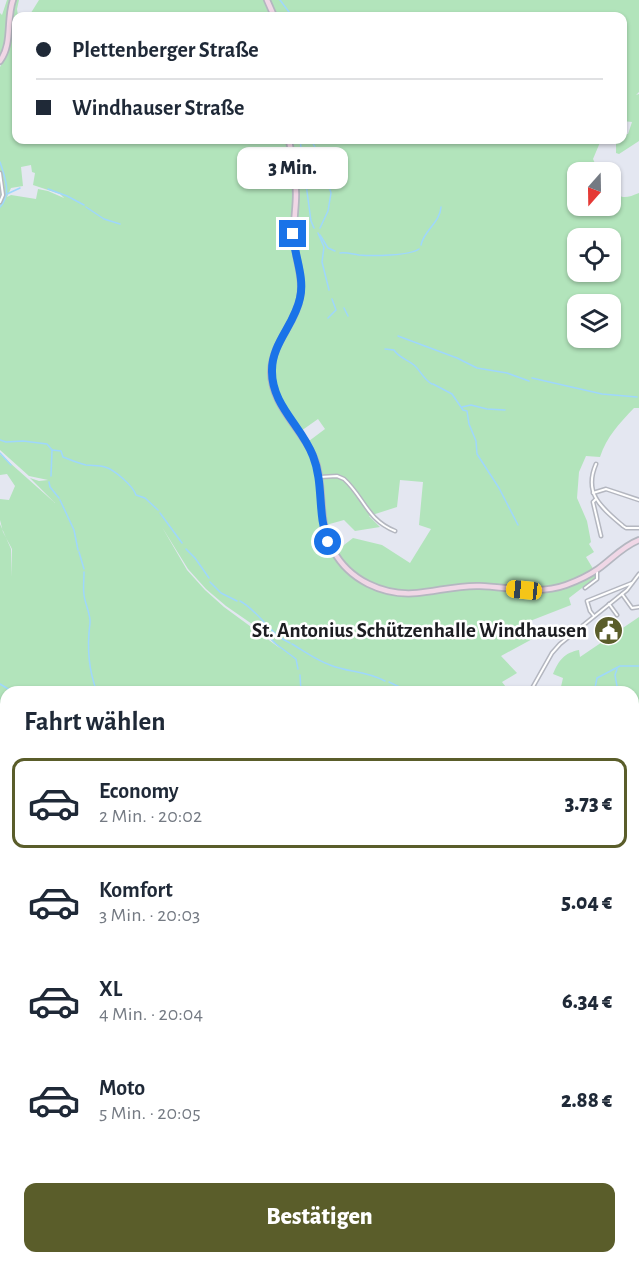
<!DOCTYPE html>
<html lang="de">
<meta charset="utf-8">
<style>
body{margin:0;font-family:"Alegreya Sans",sans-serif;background:#f2f2f3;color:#1f2937;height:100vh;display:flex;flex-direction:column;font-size:22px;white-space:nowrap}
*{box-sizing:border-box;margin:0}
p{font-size:20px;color:#747a83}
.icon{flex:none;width:33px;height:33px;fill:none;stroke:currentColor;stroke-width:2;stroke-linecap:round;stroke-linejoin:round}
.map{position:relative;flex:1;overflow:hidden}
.sheet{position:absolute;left:0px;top:686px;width:639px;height:578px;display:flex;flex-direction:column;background:#fff;border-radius:18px 18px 0 0;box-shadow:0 2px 4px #0004}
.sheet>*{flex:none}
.hud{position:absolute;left:12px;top:12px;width:615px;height:132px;border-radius:12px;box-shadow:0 2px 4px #0004;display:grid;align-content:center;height:132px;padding:0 24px;background:#fff}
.needle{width:39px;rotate:200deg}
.tools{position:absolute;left:567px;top:162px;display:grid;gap:12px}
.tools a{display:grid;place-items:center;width:54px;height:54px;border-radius:12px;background:#fff;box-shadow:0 2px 4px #0004;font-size:30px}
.end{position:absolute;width:27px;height:27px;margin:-14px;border:8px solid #1a73e8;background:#fff;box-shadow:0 0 0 3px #fff}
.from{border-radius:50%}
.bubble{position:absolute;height:42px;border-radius:12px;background:#fff;box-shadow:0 2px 4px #0004;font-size:20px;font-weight:800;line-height:42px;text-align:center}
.car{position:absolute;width:18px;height:36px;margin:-18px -9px;border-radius:8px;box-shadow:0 0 4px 2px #0007;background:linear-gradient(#f5c518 24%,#345 0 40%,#f5c518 0 76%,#345 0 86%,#f5c518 0)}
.hud b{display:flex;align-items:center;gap:21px;height:57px;font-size:22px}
.hud b+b{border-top:2px solid #e0e1e3}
.hud i{width:15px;height:15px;background:#1f2937}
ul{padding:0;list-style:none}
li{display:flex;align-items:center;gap:18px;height:90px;margin:0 12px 9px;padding:0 12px;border:3px solid transparent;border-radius:12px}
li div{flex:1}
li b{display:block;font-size:22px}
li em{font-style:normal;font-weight:800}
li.on{border-color:#5a5d2a}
li>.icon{width:54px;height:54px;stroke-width:1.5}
h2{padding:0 24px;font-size:27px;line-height:72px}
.primary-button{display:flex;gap:12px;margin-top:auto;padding:12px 24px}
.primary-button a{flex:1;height:69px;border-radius:12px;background:#5a5d2a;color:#fff;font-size:24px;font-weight:800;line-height:69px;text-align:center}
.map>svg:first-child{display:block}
.green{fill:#b2e4bb;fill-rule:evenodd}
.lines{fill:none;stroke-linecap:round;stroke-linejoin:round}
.stream{stroke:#9fd7fc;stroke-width:1.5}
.street-casing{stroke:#b4b7c0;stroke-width:5}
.secondary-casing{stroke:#b4b7c0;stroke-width:8}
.street{stroke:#fff;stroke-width:2}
.secondary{stroke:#f0d7e6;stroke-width:4.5}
.route{stroke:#1a73e8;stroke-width:8}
.labels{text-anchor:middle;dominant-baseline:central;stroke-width:5;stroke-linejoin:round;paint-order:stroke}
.poi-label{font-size:21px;font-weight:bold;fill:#1c1d21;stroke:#fff;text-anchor:end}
</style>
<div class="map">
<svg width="639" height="1262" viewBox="0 0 639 1262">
<rect width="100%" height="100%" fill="#e4e7f1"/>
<g class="green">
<path d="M7,0H11C5,19 9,39 0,57V13L2,15Z"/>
<path d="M15,0H19L17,9L18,16H16V140H601L593,159L599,172H578V206H610L611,189C620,200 627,198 639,193V408H634C619,424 607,436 600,457L586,456L579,472L577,498L587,521L591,542L589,544L594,552L586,557L595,572V578L569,598L571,605L530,621L536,637L501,656L517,673L502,682L509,691L6,692V1257H161L162,1262H0V524L11,549L12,577V549L3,532L0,520V499L9,500L15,486L7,474L0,475V454L55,503L30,478L39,481L48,480L29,476L0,450V67L10,48L11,20ZM31,165L32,172L35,173L33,185L60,194L64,198L48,191L38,189L36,199L11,195L7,197L11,188L23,186L21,167ZM578,238H610V272H591L596,282L590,272H578ZM578,304H610V338H578ZM274,348H276C271,391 278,397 301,431L318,419L325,429L309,441C323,471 322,493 326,525L344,520L355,531L380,527L369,516L397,507L400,480L423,482L419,525L431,529L410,563L382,545L353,538L335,552L330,550C319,521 321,490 311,461C297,420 255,397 274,348ZM162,527L188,569L206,589L226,606L258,628L281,649L224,607L205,590L187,570Z"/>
<path d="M39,0H639V92L636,95L639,94V141L619,154L616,153V140H622L623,134H628L632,122L623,121L622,16H29Z"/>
<path d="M639,617V1262H199V1259H190V1257H633V692L560,691L563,678L553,674C559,660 564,653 579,650L580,657Z"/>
</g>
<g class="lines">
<g class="stream">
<path d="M280,0L292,16"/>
<path d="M300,140L311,221L314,228"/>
<path d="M311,140L320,156L331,193L328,211L320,228"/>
<path d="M0,162C5,177 12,194 0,207"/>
<path d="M48,189L67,196L84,205"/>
<path d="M7,194L20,188"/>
<path d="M86,207L104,219L120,224"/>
<path d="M318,233L324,247L322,262L329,290"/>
<path d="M320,235L328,248L335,251"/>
<path d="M421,245C424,230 440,223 441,207"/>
<path d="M340,253C346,252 352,254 359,255C372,256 409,256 419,249"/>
<path d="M344,308L348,316"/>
<path d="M328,318L336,310L332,299"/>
<path d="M398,336L457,358L477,368L507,373L529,381"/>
<path d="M385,349L394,350C399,358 407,359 414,365C421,371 423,379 432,384"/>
<path d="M532,378L602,394L637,397"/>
<path d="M433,384L452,394L463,410L467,411L469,424L476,441L477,454L499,488L518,525"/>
<path d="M462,407L471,405L487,409L505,410"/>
<path d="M0,440L6,442L23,441L47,444L52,450L61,451L63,457C71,460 78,463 86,465C92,466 99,465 105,467C115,470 133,486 136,495L145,498L158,510"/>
<path d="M0,453L11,465"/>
<path d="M51,476L52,450"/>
<path d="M49,482L50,487L59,498"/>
<path d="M60,500L74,530L78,550"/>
<path d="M160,513L182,543"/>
<path d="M186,549L195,558L209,578"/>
<path d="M79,552L84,569"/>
<path d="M84,572C84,580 83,588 84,595C85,604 91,615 90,623C87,646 88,669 97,692"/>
<path d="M210,582L221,593L237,601"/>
<path d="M240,601C259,611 269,634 290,643"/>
<path d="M263,623L261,629L276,644L296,659L298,669"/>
<path d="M292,644C304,651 316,660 330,665C350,673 364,670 385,681"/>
<path d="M617,669L615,675L618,692"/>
<path d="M300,675L301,692"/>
<path d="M389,682L410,692"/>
<path d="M0,684L13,692"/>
<path d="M595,688L597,678L620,666H639"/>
<path d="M633,1094L639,1100"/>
<path d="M482,1257L484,1262"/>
<path d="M181,1262L183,1257"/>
</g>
<defs>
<g id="street">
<path d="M0,173L3,195L0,202"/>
<path d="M596,464C583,494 602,508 623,526L626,528H639"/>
<path d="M320,477L337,476L344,479C364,497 367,520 395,531"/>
<path d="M593,493L606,489L639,500"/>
<path d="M596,499L593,502L601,536"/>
<path d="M585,588L597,579V572"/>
<path d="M622,594L632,608L639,607"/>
<path d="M609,604L617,615"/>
<path d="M594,616L590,611L587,601L632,583"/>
<path d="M530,692L552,653L560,644L627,590L639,574"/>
</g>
<g id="secondary">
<path d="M267,0L274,16"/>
<path d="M0,61C13,43 6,20 13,0"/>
<path d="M289,140C292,158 296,175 296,194C296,209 293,224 294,239C295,259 304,278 300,298C295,325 271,344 271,373C272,409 307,432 317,466C324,494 318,523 333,550C349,580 383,596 417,593C438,591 459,585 480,586C509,587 538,595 566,585C577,581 588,576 598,569C612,559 623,546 639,540"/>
</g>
</defs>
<use href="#street" class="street-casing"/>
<use href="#secondary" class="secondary-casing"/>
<use href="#street" class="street"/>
<use href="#secondary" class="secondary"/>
</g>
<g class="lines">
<path class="route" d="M293,234C294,255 305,277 300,298C295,324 272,343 272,370C271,405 302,426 313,456C324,484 317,514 328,542"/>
</g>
<defs>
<symbol id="civic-disc" viewBox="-11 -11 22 22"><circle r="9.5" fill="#5a5d2a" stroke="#fff"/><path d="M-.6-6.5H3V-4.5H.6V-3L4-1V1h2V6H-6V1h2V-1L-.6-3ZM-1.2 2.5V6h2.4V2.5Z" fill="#fff"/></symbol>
</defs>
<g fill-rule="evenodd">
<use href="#civic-disc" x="592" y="614" width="33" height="33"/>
</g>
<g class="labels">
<g class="poi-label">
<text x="587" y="630">St. Antonius Schützenhalle Windhausen</text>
</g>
</g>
</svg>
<div class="tools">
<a><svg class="needle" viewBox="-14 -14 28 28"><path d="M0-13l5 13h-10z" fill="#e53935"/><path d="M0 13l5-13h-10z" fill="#747a83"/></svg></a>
<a><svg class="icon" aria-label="locate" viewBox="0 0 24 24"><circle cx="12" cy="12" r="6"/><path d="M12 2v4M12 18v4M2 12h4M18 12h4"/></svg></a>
<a><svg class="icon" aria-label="layers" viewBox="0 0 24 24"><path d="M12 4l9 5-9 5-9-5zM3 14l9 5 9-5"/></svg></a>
</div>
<i class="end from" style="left:328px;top:542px"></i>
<i class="end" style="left:293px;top:234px"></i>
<div class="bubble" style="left:237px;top:147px;width:111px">3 Min.</div>
<i class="car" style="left:524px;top:590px;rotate:276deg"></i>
<div class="hud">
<b><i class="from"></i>Plettenberger Straße</b>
<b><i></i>Windhauser Straße</b>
</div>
<section class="sheet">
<h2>Fahrt wählen</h2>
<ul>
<li class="on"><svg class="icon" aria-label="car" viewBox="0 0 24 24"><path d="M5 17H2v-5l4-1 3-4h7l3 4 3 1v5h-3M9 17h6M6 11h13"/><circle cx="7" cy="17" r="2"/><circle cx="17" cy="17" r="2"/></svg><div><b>Economy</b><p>2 Min. · 20:02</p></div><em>3.73 €</em></li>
<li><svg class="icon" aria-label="car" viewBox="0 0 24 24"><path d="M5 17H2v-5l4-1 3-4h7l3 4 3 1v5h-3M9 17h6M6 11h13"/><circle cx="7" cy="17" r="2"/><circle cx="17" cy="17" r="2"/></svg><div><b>Komfort</b><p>3 Min. · 20:03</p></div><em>5.04 €</em></li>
<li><svg class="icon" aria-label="car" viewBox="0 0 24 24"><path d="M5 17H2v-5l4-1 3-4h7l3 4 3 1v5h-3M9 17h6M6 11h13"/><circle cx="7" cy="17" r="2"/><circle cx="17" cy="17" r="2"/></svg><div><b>XL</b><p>4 Min. · 20:04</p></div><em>6.34 €</em></li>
<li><svg class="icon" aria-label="car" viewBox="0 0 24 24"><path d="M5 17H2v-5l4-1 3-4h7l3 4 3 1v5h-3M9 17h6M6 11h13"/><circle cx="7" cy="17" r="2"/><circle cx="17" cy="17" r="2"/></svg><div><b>Moto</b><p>5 Min. · 20:05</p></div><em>2.88 €</em></li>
</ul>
<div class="primary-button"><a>Bestätigen</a></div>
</section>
</div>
